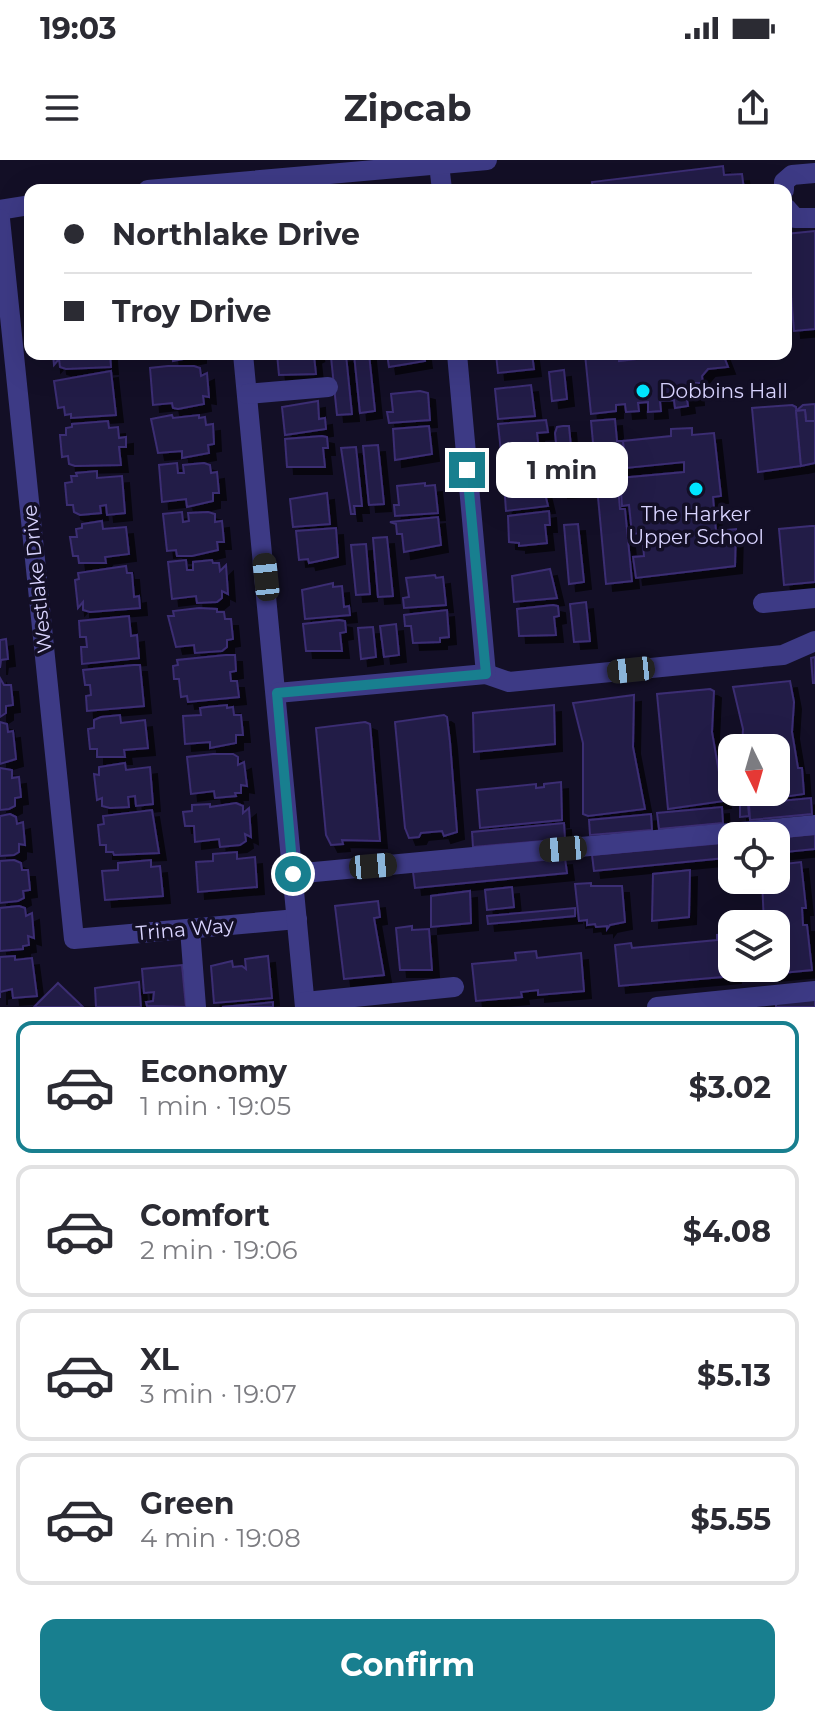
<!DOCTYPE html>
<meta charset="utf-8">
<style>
body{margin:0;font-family:Montserrat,sans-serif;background:#f7f7f7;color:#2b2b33;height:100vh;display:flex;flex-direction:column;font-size:30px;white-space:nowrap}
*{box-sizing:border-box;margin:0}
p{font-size:26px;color:#7c7c81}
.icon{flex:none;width:44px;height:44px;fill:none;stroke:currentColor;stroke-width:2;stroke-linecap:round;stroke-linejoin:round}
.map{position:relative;height:847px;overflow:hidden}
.sheet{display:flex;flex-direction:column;background:#fff;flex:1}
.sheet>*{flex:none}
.banner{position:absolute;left:24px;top:24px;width:768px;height:176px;border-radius:16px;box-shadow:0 8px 32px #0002;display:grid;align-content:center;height:176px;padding:0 40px;background:#fff}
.needle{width:52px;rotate:175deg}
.tools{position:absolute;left:718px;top:574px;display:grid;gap:16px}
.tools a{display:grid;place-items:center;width:72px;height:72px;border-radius:16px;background:#fff;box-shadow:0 8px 32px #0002;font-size:40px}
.end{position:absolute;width:36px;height:36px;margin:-18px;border:10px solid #187f8f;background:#fff;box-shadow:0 0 0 4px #fff}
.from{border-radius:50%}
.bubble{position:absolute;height:56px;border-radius:16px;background:#fff;box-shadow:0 8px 32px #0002;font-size:26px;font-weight:700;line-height:56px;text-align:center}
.car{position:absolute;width:24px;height:48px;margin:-24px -12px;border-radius:10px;box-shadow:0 0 6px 2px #0007;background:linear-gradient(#222 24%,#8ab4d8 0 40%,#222 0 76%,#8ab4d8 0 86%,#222 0)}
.banner b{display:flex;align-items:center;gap:28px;height:76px;font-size:30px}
.banner b+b{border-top:2px solid #e1e1e2}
.banner i{width:20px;height:20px;background:#2b2b33}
ul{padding:14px 0 0;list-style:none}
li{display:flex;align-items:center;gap:24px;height:132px;margin:0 16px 12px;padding:0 24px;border:4px solid #e1e1e2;border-radius:16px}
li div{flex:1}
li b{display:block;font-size:30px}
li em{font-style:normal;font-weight:700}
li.current{border-color:#187f8f}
li>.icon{width:72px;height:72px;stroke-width:1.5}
.button{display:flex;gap:16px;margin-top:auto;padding:16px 40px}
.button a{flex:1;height:92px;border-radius:16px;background:#187f8f;color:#fff;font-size:32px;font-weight:700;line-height:92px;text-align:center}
.status{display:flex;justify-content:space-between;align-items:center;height:56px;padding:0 40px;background:#fff;direction:ltr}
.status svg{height:22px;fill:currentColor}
header{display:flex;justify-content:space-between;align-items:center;height:104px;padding:0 40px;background:#fff;font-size:36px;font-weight:700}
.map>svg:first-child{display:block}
.building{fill:#241b47;stroke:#3b2d73;stroke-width:2;filter:url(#shadow)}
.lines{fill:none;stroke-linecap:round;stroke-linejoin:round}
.minor{stroke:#3d3a85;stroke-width:20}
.route{stroke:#187f8f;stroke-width:10}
.poi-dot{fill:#00e5ff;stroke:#130f26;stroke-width:3}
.labels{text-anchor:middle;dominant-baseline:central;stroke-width:7;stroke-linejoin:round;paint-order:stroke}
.poi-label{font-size:20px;fill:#d9d4ff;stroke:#130f26;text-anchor:start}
.street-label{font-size:20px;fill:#d9d4ff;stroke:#130f26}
</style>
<div class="status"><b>19:03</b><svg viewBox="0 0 49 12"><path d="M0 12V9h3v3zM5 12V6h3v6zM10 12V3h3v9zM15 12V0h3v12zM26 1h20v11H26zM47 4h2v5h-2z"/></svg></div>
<header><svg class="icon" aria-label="menu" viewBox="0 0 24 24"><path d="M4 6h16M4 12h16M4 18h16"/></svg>Zipcab<svg class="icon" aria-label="share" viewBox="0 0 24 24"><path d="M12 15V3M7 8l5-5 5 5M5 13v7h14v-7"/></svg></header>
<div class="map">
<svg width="815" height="847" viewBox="0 0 815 847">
<defs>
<filter id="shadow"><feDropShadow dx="7" dy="7" stdDeviation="0" flood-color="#0009"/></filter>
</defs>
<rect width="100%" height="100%" fill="#130f26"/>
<g class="building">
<path d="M723,6L724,15L742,14L744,30H593L592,22Z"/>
<path d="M815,71V169L794,171L786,74Z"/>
<path d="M53,194H110L111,207L66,209L60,207L59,199L54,205Z"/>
<path d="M172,194H199V196L173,201Z"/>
<path d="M277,194H318L314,196L316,214L279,215Z"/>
<path d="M354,194H369L375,251L360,253Z"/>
<path d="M387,194H424L425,201L389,207Z"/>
<path d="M496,194H532L534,209L498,213Z"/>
<path d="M585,194H619V201L678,194H723L728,207L708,209L702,216L703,223H696L697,238L687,239L688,246L675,248L674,240L660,241L661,251L648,252V242L638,243L639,251L626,252L625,244L616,245V251L591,254Z"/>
<path d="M346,195L352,254L337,255L331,197Z"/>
<path d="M168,206H194L200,208L201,216L207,213L209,237L203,236L204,244L178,249L173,248L172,243L153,245L150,208Z"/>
<path d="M564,210L567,239L552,241L549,212Z"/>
<path d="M111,211L116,255L71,258V254L65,255L64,247L58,248L54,221Z"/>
<path d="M531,225L535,256L498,259L495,229Z"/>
<path d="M420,231L428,233L430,260L389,263L387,252H393L391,234Z"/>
<path d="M318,241L319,259L325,258L326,269L285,275L282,247Z"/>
<path d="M815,244V261H806L805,250L796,251L803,245Z"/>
<path d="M792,245L796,247L801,306L758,312L752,248Z"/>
<path d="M805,250L806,261H815V303L801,306L796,251Z"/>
<path d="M172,255L173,258L199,255V258L205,257L206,265L213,264L214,284L208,285L209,293L182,298V291L158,293L151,259Z"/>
<path d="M615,259L617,281H623L626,308H621L622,315L617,316L620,349H625L632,421L606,424L591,261Z"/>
<path d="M546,260L548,272L537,273L539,291L501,292L498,264Z"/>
<path d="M108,261L109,268L118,267L119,278L126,277V287H119L121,305L75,306L69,304L68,296L62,297L60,275H66V268L72,267V264Z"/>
<path d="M429,266L432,294L395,300L393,269Z"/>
<path d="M563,266H569L575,330L561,331L555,273L557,267Z"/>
<path d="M692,268V275L714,273L721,336L713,337L716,371L736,369L735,406L636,418L633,397L644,396L642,373L632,374L629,345L622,346L620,318L684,312V302L626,308L623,281L671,276V269Z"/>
<path d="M322,276L327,277L328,288H323L325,307H287L285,279Z"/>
<path d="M378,285L384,344L369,345L363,286Z"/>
<path d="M356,287L362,346H354L355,354H351L341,288Z"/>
<path d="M177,303L178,313H184L183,305L204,303L210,305L211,313L217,312L219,333H213V341L187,347L186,339L162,342L159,305Z"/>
<path d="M97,311V318L122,316L125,353L107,355L106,345L100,346L101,353L80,355L74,352L73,345H67L65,323L72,322L71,316H77L76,313Z"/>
<path d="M541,317L548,346L506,351L504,323Z"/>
<path d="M425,323V326L435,325L438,353L395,356L394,345H399L397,326Z"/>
<path d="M327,333L330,364L293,367L290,339Z"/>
<path d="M549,351L550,365H545L547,383L519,386V383L509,382L508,356Z"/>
<path d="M182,352L183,362L189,361L188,353L208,352L215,354V362L222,361L224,382H217L218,390L192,396H177L176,390L167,391L163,354Z"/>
<path d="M438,357L441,385L404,392L402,374H397L396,364L390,362Z"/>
<path d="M102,361L103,369L126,367L129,394L105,397L106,403H79L78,396H73L70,377H77L76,369L82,368V364Z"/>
<path d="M578,364L584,422L569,424L564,365Z"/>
<path d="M811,366H815V422L784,425L779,369Z"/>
<path d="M336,368L338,397L309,403L308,399L299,400L296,371Z"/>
<path d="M387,377L393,436L378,437L373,378Z"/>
<path d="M366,384L370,434L356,435L351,385Z"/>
<path d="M186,400L187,410H193V402L212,400L213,403H219L220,411L226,405L228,434L222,431V438L217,442L197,443L196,436L172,439L168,402Z"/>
<path d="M126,406L127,413H132L134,437L139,436L140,448L90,452L83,450V442L78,448L75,420L79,419L78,413Z"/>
<path d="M550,409L557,438L514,442L512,416Z"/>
<path d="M435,415L436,418L443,417L446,445L404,448L403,438L409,437L406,418Z"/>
<path d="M333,423V427L342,426L344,447L349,446L350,455L305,459L302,430Z"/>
<path d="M586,442L590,481L574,482L570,444Z"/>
<path d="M553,445L558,446L559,456L554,457L556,475L519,476L517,449Z"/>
<path d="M199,448L217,449V452H224L225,459H231L233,479L227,480V487L222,491L195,493L194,485L176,487L168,456H174L173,451Z"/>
<path d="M447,450L449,477L440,478V482L413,483L411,466H405L404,455Z"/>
<path d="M129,456L131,476L137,475L139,498L82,504L81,487H87L86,477H80L79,461Z"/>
<path d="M339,460L345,461L346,472L340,473L342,491H306L303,464Z"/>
<path d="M396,464L399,495L384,497L380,466Z"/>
<path d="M373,467L376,497L361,499L358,468Z"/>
<path d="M6,479L8,499L1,500L0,508V480Z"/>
<path d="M226,495H235L236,511L230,512L231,521H237L239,537L188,542L187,536L181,537L179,519H174L173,506L178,505L177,500Z"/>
<path d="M815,497V523H813L811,498Z"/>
<path d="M134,505H140L144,546L87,551L86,536L91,535L90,525H85L83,510Z"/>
<path d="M0,518L4,525H11L13,545L6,546V553L0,557Z"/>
<path d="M790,521L794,542L792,572L798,608H802L804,634L748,642L742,632H776V588H742L743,569L733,527Z"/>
<path d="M710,529L714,531L712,572L724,641L668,649L657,534Z"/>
<path d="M634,535L633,587L645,649L588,656L583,654V583L573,543Z"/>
<path d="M227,545V548L233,547L234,555H241L243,575H236V583L210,588V582L185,584L183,556L201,555L200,548L207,547Z"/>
<path d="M554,545L555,584L474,592L473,553Z"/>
<path d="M120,555L121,563L145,560L148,588L124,590L125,597H97V589H90L88,569L94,568V560L101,557Z"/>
<path d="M444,555L447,557L450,582L457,672L444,676L442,671L421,673L419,677L409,678L405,668L395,562Z"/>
<path d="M0,562L7,564L8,572L13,571L16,599L0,604Z"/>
<path d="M365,562L370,564L380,681L342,680L343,684L331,685L326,675L316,568Z"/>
<path d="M213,594H233L238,597V605L244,602L247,626L241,625V633H235L236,636L215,638L214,631L191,634L187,597Z"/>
<path d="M125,603L126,610L150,607L153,644L136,646L135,636L128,637L129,647L110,648L102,646V638L97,640L94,614L99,615V607Z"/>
<path d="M0,608L12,610V618L19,617L21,637L15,638V646L9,649L0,650Z"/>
<path d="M561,622L562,660L480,668L477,630L536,624V628L544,627V624Z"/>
<path d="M811,638L812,654L750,660L749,644Z"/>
<path d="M236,643L243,646V653L249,648L251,677L245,674L246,681L240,685L220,687L219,679L195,682L194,666H185L183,652L192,651V645L210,644V647Z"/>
<path d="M748,644L749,656L740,657V645Z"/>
<path d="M722,647L723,663L659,669L657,653Z"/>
<path d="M152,650L159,693L114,695L113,692H106V685H100L98,665L104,664L103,656Z"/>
<path d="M10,654L16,657L17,664L23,662L25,685L19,684V692L14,695L0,696V656Z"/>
<path d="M651,654L652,670L590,675L589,660Z"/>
<path d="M564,663L565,679L473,687L472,672Z"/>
<path d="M815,674V689L776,693V678Z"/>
<path d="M723,683L725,698L594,711L592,695Z"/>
<path d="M237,692V699L255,697L257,727L198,732L196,702L213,701V694Z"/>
<path d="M565,698L567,713L415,728L413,712Z"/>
<path d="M14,700L21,703L22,710H28L30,730L23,731L24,738L18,741L0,743V701Z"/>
<path d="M151,700V707L160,706L163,736L105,740L102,711L118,710V703Z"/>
<path d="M801,702L806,748H802L803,765H807L812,810L772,814L771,808H776V764H764L762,720H776V705Z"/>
<path d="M690,710L689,757L652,761L653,714Z"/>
<path d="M591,723V726H622L625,762L610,765L607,769V766L596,767L595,764L587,765V760L579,761L575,724Z"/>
<path d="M512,727L514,747L487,750L485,730Z"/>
<path d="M470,731L471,763L431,767V736Z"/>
<path d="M378,741L380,757L374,758L384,815L344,819L335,746Z"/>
<path d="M19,746L25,748L26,756L32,753L34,778L28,776L29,785L23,786V789L0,791V748Z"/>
<path d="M575,748V756L488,764L487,756Z"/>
<path d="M412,766V770L429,769L432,810H400L396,768Z"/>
<path d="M730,774L734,816L619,826L615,785L631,783L632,788L717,780V775Z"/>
<path d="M536,791L537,798L581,793L584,831L538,835V830L521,832L522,837L476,841L472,804L516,800L515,793Z"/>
<path d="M15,796V800L32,798L37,836L13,838L12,829L0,832V838V797Z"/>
<path d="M268,796L272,838L214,843L211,806L232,801L233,807L242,806L246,809L245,799Z"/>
<path d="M182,805L186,847L147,846L146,842L153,841L154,832L144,833L142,809Z"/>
<path d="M139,822L141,847H96L95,828Z"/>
<path d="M58,823L83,847H34Z"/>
<path d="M815,838V847H776V842Z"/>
<path d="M273,842V847H222L255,844Z"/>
</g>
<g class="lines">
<g class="minor">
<path d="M439,4L442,30"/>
<path d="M148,30L487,0"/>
<path d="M784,30V22L792,15L815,13"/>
<path d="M786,48L795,58H815"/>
<path d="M0,50L30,45"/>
<path d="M0,59L74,779L297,759"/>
<path d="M243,194L305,847"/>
<path d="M247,234L328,227"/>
<path d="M763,443L815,438"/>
<path d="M486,514L509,522L783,495L815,481"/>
<path d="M277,533L486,514L457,194"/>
<path d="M293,714L815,665"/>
<path d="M190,769L196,847"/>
<path d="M305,842L454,827"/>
<path d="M657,847L815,831"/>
</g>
</g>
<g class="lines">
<path class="route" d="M293,714L277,533L486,514L467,310"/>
</g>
<g class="poi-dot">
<circle cx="643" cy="231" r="8"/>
<circle cx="696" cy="329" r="8"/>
</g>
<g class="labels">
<g class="poi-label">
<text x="659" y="231">Dobbins Hall</text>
<text x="696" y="354" text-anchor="middle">The Harker<tspan x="696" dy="23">Upper School</tspan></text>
</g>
<g class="street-label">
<text transform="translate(37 419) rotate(-96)">Westlake Drive</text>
<text transform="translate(185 769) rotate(-5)">Trina Way</text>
</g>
</g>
</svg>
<div class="tools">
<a><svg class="needle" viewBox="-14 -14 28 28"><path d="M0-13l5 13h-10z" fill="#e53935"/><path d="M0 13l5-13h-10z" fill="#7c7c81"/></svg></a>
<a><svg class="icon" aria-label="locate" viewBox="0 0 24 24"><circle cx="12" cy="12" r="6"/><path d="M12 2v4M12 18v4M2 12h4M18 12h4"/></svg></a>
<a><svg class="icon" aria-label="layers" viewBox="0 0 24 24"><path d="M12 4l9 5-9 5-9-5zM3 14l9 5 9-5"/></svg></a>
</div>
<i class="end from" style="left:293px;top:714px"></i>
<i class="end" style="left:467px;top:310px"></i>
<div class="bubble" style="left:496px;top:282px;width:132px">1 min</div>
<i class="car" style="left:266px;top:417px;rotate:354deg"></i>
<i class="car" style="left:631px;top:510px;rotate:264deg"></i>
<i class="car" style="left:563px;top:689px;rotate:265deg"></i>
<i class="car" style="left:373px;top:706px;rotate:85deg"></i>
<div class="banner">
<b><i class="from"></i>Northlake Drive</b>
<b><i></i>Troy Drive</b>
</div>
</div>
<section class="sheet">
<ul>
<li class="current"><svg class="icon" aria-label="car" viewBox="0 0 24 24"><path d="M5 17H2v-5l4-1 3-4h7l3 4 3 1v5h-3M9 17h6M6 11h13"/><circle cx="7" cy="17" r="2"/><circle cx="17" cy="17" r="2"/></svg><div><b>Economy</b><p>1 min · 19:05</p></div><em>$3.02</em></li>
<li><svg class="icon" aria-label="car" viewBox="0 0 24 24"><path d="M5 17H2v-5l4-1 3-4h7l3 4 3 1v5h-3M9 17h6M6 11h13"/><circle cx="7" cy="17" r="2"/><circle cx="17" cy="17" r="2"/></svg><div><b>Comfort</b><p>2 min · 19:06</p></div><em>$4.08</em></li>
<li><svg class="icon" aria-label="car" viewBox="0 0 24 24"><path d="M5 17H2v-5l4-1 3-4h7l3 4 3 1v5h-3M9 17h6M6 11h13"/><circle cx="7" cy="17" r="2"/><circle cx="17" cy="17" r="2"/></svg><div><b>XL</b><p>3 min · 19:07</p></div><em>$5.13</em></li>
<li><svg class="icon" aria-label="car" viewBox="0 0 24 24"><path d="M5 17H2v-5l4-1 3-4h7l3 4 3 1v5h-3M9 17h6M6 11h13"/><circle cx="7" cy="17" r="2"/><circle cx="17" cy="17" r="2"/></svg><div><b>Green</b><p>4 min · 19:08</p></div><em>$5.55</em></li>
</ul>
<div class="button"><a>Confirm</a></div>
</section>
